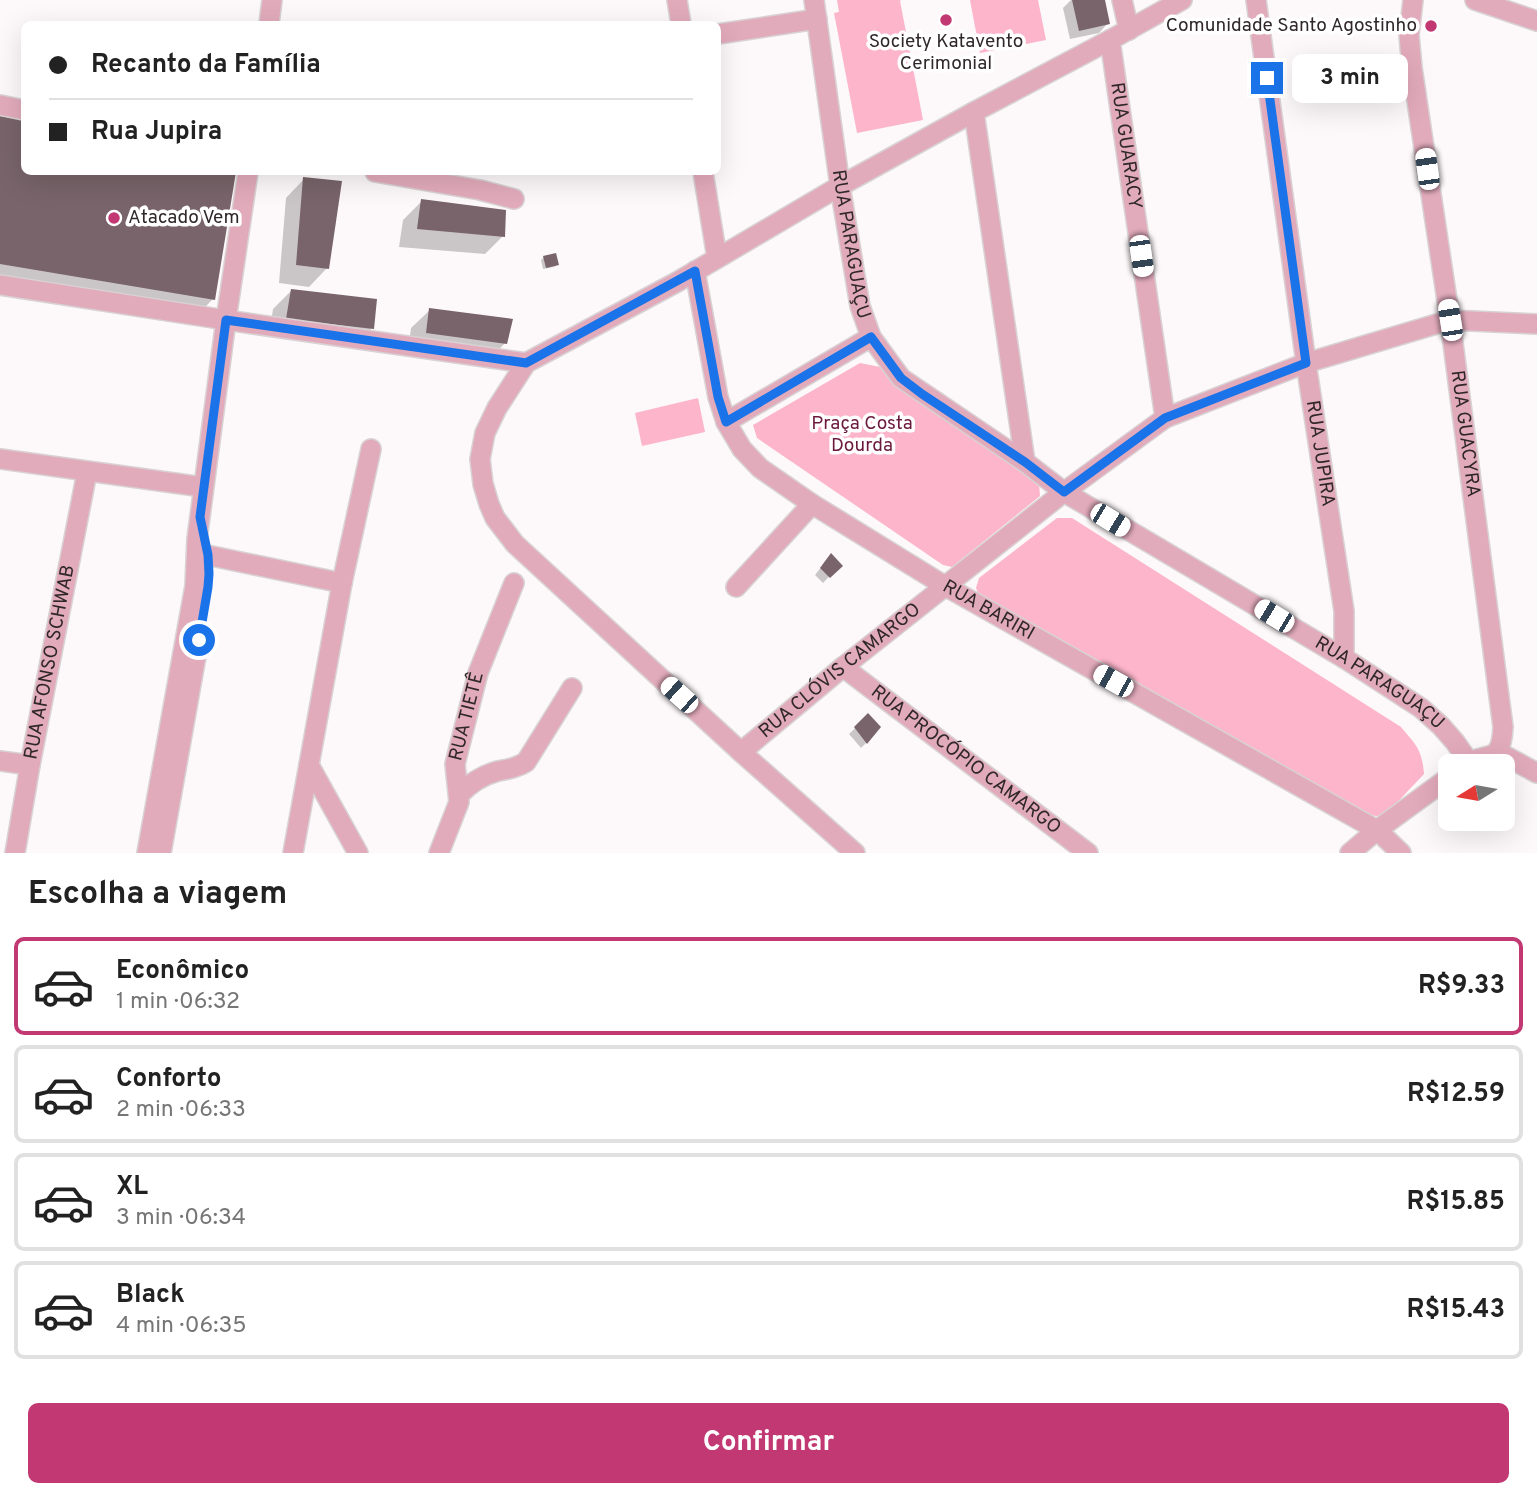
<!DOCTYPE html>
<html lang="pt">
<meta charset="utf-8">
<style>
body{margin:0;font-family:Overpass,sans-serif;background:#f6f6f6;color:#222;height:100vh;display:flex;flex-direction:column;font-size:26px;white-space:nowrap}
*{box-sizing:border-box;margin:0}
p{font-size:23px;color:#767676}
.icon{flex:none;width:38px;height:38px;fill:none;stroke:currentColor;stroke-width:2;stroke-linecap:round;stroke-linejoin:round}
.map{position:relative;height:853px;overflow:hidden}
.sheet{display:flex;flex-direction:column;background:#fff;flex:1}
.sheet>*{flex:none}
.hud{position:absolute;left:21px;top:21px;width:700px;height:154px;border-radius:10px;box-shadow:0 7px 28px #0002;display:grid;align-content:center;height:154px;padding:0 28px;background:#fff}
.needle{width:46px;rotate:259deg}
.buttons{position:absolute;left:1438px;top:754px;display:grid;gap:14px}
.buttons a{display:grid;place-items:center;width:77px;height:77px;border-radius:10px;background:#fff;box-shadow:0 7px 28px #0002;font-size:35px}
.end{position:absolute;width:32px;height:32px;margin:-16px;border:9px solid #1a73e8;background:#fff;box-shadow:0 0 0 4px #fff}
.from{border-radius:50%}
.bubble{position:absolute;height:49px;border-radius:10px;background:#fff;box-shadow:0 7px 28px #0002;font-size:23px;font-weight:700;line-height:49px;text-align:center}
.car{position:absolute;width:21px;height:42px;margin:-21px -10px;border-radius:9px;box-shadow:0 0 5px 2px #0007;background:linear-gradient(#fff 24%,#345 0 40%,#fff 0 76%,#345 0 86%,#fff 0)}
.hud b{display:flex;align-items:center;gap:24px;height:66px;font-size:26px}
.hud b+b{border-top:2px solid #e0e0e0}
.hud i{width:18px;height:18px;background:#222}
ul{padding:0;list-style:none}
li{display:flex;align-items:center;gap:21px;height:98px;margin:0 14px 10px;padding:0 14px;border:4px solid #e0e0e0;border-radius:10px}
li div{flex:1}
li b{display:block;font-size:26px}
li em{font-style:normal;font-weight:700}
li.selected{border-color:#c13872}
li>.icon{width:63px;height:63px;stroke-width:1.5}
h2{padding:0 28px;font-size:32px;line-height:84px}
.action{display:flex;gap:14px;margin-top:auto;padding:14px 28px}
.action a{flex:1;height:80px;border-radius:10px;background:#c13872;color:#fff;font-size:28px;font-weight:700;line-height:80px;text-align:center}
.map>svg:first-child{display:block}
.green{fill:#fcb5cb}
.shadow{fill:#0003}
.building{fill:#78646a}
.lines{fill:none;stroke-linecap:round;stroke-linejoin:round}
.minor-casing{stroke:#d8d2d4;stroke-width:22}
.minor{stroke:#e2abbc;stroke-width:19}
.route{stroke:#1a73e8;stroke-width:9}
.poi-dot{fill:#c13872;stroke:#fff;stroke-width:2.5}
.labels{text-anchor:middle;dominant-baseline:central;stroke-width:7;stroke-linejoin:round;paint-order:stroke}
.poi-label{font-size:19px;fill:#2f2729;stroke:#fff;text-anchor:end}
.street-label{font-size:19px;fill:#2f2729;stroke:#fff}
.park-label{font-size:19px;fill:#6b193d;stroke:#fff}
</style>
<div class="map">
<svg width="1537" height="853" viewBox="0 0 1537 853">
<rect width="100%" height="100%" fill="#fdf8f9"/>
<g class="green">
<path d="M837,0H901L900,1L923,120L857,133L834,13L839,12Z"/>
<path d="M970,0H1038L1046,40L980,53Z"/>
<path d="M860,363L880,367L912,397L1039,484L1040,496L952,567L943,565L757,438L753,425Z"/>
<path d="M698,398L705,432L642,446L635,413Z"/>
<path d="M1057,518H1072L1401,727C1416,745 1422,749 1424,774L1389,811L1378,816L1362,815L981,600L976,588L979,578Z"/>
</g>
<g class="shadow">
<path d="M1071,0H1103L1108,23L1099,33L1070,39L1063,8Z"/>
<path d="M0,118L24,122V172H234L213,299L201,311L0,278Z"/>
<path d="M304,179L327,268L309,287L279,283L286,198Z"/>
<path d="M422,201L503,236L485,254L399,247L403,220Z"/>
<path d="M544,257L557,265L554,267L543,269L541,260Z"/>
<path d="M291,291L372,328L354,347L269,337L273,309Z"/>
<path d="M430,310L505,343L487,362L408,351L411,328Z"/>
<path d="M826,561L840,565L823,583L815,575Z"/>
<path d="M868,716L866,743L861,748L849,734Z"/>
</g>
<g class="building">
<path d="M1072,0H1105L1110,24L1079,31Z"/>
<path d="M0,116L24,120V172H236L215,300L0,264Z"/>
<path d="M303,177L342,181L329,269L296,265Z"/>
<path d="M421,199L506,210L505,237L417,229Z"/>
<path d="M556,253L559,265L546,268L543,256Z"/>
<path d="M291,289L377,299L374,329L286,319Z"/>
<path d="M429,308L513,319L507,344L426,333Z"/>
<path d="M831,553L843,566L830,578L820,568Z"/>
<path d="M868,713L881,727L867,744L854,727Z"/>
</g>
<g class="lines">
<defs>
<g id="minor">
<path d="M677,0L681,24"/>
<path id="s1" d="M814,0L840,186L860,306L871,337L901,378L1025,462L1064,492L1344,658L1421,708L1441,726L1455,742L1469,762"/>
<path d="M1122,0L1129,30"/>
<path id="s2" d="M1256,0L1306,363L1344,611V658"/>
<path id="s3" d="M1413,0L1409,35L1412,68L1450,320L1503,727C1501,768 1486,749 1463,766"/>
<path d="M1475,0L1537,21"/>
<path d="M269,24L272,0"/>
<path d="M718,34L817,19"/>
<path id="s4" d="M1110,40L1165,418"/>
<path d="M0,105L24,110"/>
<path d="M974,112L1025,462"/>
<path d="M375,172L480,190L514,199"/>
<path d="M703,172L717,258"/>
<path id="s5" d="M695,271L718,397L726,422L742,449L760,468L812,504L945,586L1377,830L1401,853"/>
<path d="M0,285L226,320L526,363"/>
<path d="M726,422L871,337"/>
<path d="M0,459L203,487"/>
<path d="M197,553L342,583"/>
<path d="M736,587L812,504"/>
<path id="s6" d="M843,667L1088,853"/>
<path id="s7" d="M741,752L843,667L1064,492L1165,418L1306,363L1450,320L1537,324"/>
<path d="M1498,752L1537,773"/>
<path d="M0,761L30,765"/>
<path d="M309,765L358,853"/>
<path d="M459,795C469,784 483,775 498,771C509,769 516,768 526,762L572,688"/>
<path id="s8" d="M15,853L30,765L87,472"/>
<path d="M147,853L195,586L197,539L226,320L248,172"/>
<path d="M161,853L196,656"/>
<path d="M293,853L342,583L371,449"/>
<path id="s9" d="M439,853L459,802L455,764L478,673L514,583"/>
<path d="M855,853L741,752L515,544L495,518L489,504L483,484L480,459L485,433L497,408L526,363L677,282L840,186L974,112L1110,40L1182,0"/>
<path d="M1350,853L1377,830L1451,776"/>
</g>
</defs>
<use href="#minor" class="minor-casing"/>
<use href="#minor" class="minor"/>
</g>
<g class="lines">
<path class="route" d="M199,640L208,587L209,574L208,555L200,517L226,320L526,363L695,271L718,397L726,422L871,337L901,378L922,394L1025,462L1064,492L1165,418L1306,363L1267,78"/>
</g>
<g class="poi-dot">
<circle cx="946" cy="20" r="7"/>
<circle cx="1431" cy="26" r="7"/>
<circle cx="114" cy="218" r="7"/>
</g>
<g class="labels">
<g class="poi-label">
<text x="1417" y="26">Comunidade Santo Agostinho</text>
<text x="946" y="42" text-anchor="middle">Society Katavento<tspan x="946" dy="22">Cerimonial</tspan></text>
<text x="128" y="218" text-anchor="start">Atacado Vem</text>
</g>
<g class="street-label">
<text stroke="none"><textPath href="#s4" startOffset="107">RUA GUARACY</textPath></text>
<text stroke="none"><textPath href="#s1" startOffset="247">RUA PARAGUAÇU</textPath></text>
<text stroke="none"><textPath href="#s3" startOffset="438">RUA GUACYRA</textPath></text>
<text stroke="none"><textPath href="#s2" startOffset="458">RUA JUPIRA</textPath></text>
<text stroke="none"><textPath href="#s5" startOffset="481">RUA BARIRI</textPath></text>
<text stroke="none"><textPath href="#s8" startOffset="194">RUA AFONSO SCHWAB</textPath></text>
<text stroke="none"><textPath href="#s7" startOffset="128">RUA CLÓVIS CAMARGO</textPath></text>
<text stroke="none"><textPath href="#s1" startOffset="961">RUA PARAGUAÇU</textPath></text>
<text stroke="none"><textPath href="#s9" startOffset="142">RUA TIETÊ</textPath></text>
<text stroke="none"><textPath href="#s6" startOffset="154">RUA PROCÓPIO CAMARGO</textPath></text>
</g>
<g class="park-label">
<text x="862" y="424">Praça Costa<tspan x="862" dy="22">Dourda</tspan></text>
</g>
</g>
</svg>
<div class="buttons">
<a><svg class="needle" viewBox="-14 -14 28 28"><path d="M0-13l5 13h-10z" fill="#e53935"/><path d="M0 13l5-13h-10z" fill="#767676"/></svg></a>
</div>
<i class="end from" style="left:199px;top:640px"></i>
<i class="end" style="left:1267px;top:78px"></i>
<div class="bubble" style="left:1292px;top:54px;width:116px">3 min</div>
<i class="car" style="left:1427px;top:169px;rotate:352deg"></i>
<i class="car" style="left:1141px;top:256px;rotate:172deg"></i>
<i class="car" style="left:1450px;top:320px;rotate:351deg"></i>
<i class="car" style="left:1110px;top:520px;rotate:121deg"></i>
<i class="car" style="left:1274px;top:616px;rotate:301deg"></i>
<i class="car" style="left:1113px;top:681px;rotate:299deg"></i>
<i class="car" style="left:679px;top:695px;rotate:312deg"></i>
<div class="hud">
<b><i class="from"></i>Recanto da Família</b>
<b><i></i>Rua Jupira</b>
</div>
</div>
<section class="sheet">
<h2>Escolha a viagem</h2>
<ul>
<li class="selected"><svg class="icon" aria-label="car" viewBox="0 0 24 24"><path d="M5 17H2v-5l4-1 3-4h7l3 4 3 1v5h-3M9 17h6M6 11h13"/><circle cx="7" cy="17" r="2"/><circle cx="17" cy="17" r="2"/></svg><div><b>Econômico</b><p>1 min · 06:32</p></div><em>R$9.33</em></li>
<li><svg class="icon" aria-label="car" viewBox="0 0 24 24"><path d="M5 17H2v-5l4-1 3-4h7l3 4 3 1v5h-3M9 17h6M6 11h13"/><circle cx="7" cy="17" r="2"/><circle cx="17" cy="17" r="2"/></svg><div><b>Conforto</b><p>2 min · 06:33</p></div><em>R$12.59</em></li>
<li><svg class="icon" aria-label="car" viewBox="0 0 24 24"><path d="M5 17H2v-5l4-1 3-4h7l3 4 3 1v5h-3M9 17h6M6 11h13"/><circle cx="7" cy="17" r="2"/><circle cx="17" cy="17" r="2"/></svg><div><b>XL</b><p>3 min · 06:34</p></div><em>R$15.85</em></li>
<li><svg class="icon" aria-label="car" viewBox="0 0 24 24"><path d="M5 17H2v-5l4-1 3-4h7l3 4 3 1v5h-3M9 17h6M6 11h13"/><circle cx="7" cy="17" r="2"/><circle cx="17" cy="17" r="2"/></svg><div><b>Black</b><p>4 min · 06:35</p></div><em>R$15.43</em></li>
</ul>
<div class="action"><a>Confirmar</a></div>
</section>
